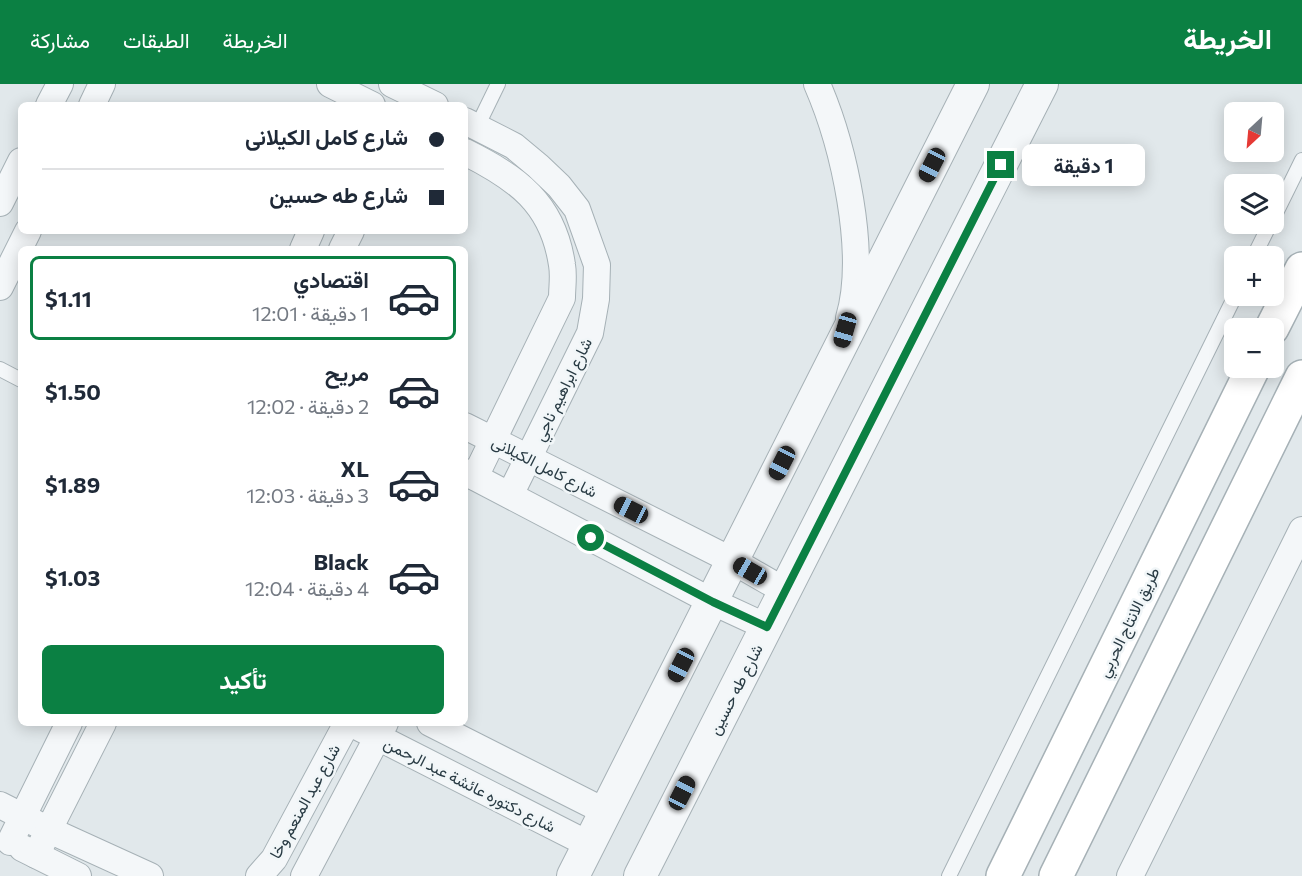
<!DOCTYPE html>
<html lang="ar">
<meta charset="utf-8">
<style>
body{margin:0;font-family:Commissioner,Vazirmatn,sans-serif;background:#f6f6f7;color:#1f2937;direction:rtl;height:100vh;display:flex;flex-direction:column;font-size:22px;white-space:nowrap}
*{box-sizing:border-box;margin:0}
p{font-size:20px;color:#747a83}
.icon{flex:none;width:33px;height:33px;fill:none;stroke:currentColor;stroke-width:2;stroke-linecap:round;stroke-linejoin:round}
.map{position:relative;flex:1;overflow:hidden;direction:ltr}
.drawer{position:absolute;left:18px;top:162px;width:450px;height:480px;display:flex;flex-direction:column;background:#fff;border-radius:9px;box-shadow:0 3px 15px #0003;direction:rtl}
.drawer>*{flex:none}
.banner{position:absolute;left:18px;top:18px;width:450px;height:132px;border-radius:9px;box-shadow:0 3px 15px #0003;direction:rtl;display:grid;align-content:center;height:132px;padding:0 24px;background:#fff}
.needle{width:39px;rotate:206deg}
.fabs{position:absolute;left:1224px;top:18px;display:grid;gap:12px}
.fabs a{display:grid;place-items:center;width:60px;height:60px;border-radius:9px;background:#fff;box-shadow:0 3px 15px #0003;font-size:30px}
.end{position:absolute;width:27px;height:27px;margin:-14px;border:8px solid #0b8043;background:#fff;box-shadow:0 0 0 3px #fff}
.from{border-radius:50%}
.bubble{position:absolute;height:42px;border-radius:9px;background:#fff;box-shadow:0 3px 15px #0003;font-size:20px;font-weight:700;line-height:42px;text-align:center;direction:rtl}
.car{position:absolute;width:18px;height:36px;margin:-18px -9px;border-radius:8px;box-shadow:0 0 4px 2px #0007;background:linear-gradient(#222 24%,#8ab4d8 0 40%,#222 0 76%,#8ab4d8 0 86%,#222 0)}
.banner b{display:flex;align-items:center;gap:21px;height:57px;font-size:22px}
.banner b+b{border-top:2px solid #e0e1e3}
.banner i{width:15px;height:15px;background:#1f2937}
ul{padding:10px 0 0;list-style:none}
li{display:flex;align-items:center;gap:18px;height:84px;margin:0 12px 9px;padding:0 12px;border:3px solid transparent;border-radius:9px}
li div{flex:1}
li b{display:block;font-size:22px}
li em{font-style:normal;font-weight:700}
li.on{border-color:#0b8043}
li>.icon{width:54px;height:54px;stroke-width:1.5}
.primary-button{display:flex;gap:12px;margin-top:auto;padding:12px 24px}
.primary-button a{flex:1;height:69px;border-radius:9px;background:#0b8043;color:#fff;font-size:24px;font-weight:700;line-height:69px;text-align:center}
header{display:flex;align-items:center;gap:36px;box-sizing:border-box;height:84px;padding:0 30px;background:#0b8043;color:#fff}
header strong{font-size:28px}
nav{display:flex;gap:33px;margin-inline-start:auto;font-size:21px}
.map>svg:first-child{display:block}
.lines{fill:none;stroke-linecap:round;stroke-linejoin:round}
.service-casing{stroke:#a6b1b6;stroke-width:16}
.minor-casing{stroke:#a6b1b6;stroke-width:28}
.tertiary-casing{stroke:#a6b1b6;stroke-width:34}
.secondary-casing{stroke:#a6b1b6;stroke-width:36}
.service{stroke:#f4f7f9;stroke-width:14}
.minor{stroke:#f4f7f9;stroke-width:26}
.tertiary{stroke:#f4f7f9;stroke-width:32}
.secondary{stroke:#fff;stroke-width:33}
.route{stroke:#0b8043;stroke-width:8}
.labels{text-anchor:middle;dominant-baseline:central;stroke-width:5;stroke-linejoin:round;paint-order:stroke}
.street-label{font-size:16px;fill:#293b44;stroke:#f1f6f8}
</style>
<header>
<strong>الخريطة</strong>
<nav><a>الخريطة</a><a>الطبقات</a><a>مشاركة</a></nav>
</header>
<div class="map">
<svg width="1302" height="792" viewBox="0 0 1302 792">
<rect width="100%" height="100%" fill="#e1e8eb"/>
<g class="lines">
<defs>
<g id="service">
<path d="M477,43L498,0"/>
<path d="M1274,133L1302,76"/>
<path d="M1254,172L1270,140"/>
<path d="M0,285L21,296"/>
<path d="M949,792L1235,212"/>
</g>
<g id="minor">
<path d="M330,0L372,21"/>
<path d="M392,0L435,21"/>
<path d="M817,0C844,62 868,169 849,234"/>
<path d="M49,21L60,0"/>
<path d="M92,21L102,0"/>
<path d="M465,37L514,62L538,82L559,102L577,125L597,181L596,215L590,249L510,411"/>
<path d="M465,68C517,94 553,119 562,181C564,192 562,203 562,214L475,393"/>
<path d="M0,119L21,77"/>
<path d="M303,165L311,147"/>
<path d="M342,165L351,147"/>
<path d="M0,203L28,147"/>
<path d="M465,342L733,477L785,507"/>
<path d="M465,388L713,518L767,543"/>
<path d="M350,639L590,761"/>
<path d="M430,639L606,728"/>
<path d="M0,721L49,746L150,792"/>
<path d="M10,758L69,639"/>
<path d="M22,764L78,792"/>
<path d="M36,771L103,639"/>
<path d="M259,792L274,775L347,639"/>
<path d="M304,792L385,639"/>
<path d="M1130,792L1302,446"/>
</g>
<g id="tertiary">
<path d="M573,792L973,0"/>
<path d="M640,792L1042,0"/>
</g>
<g id="secondary">
<path d="M1272,244L1302,185"/>
<path d="M1003,792L1253,284"/>
<path d="M1056,792L1302,293"/>
</g>
</defs>
<use href="#service" class="service-casing"/>
<use href="#minor" class="minor-casing"/>
<use href="#tertiary" class="tertiary-casing"/>
<use href="#secondary" class="secondary-casing"/>
<use href="#service" class="service"/>
<use href="#minor" class="minor"/>
<use href="#tertiary" class="tertiary"/>
<use href="#secondary" class="secondary"/>
</g>
<g class="lines">
<path class="route" d="M591,454L713,518L767,543L1001,81"/>
</g>
<g class="labels">
<g class="street-label">
<text transform="translate(562 305) rotate(-64)">شارع ابراهيم ناجي</text>
<text transform="translate(545 382) rotate(27)">شارع كامل الكيلانى</text>
<text transform="translate(1128 538) rotate(-64)">طريق الانتاج الحربي</text>
<text transform="translate(735 605) rotate(-63)">شارع طه حسين</text>
<text transform="translate(470 700) rotate(27)">شارع دكتوره عائشة عبد الرحمن</text>
<text transform="translate(304 717) rotate(-61)">شارع عبد المنعم وخا</text>
</g>
</g>
</svg>
<div class="fabs">
<a><svg class="needle" viewBox="-14 -14 28 28"><path d="M0-13l5 13h-10z" fill="#e53935"/><path d="M0 13l5-13h-10z" fill="#747a83"/></svg></a>
<a><svg class="icon" aria-label="layers" viewBox="0 0 24 24"><path d="M12 4l9 5-9 5-9-5zM3 14l9 5 9-5"/></svg></a>
<a>+</a>
<a>−</a>
</div>
<i class="end from" style="left:591px;top:454px"></i>
<i class="end" style="left:1001px;top:81px"></i>
<div class="bubble" style="left:1022px;top:60px;width:123px">1 دقيقة</div>
<i class="car" style="left:932px;top:81px;rotate:207deg"></i>
<i class="car" style="left:845px;top:246px;rotate:196deg"></i>
<i class="car" style="left:782px;top:379px;rotate:207deg"></i>
<i class="car" style="left:631px;top:426px;rotate:297deg"></i>
<i class="car" style="left:750px;top:487px;rotate:300deg"></i>
<i class="car" style="left:681px;top:581px;rotate:207deg"></i>
<i class="car" style="left:682px;top:709px;rotate:27deg"></i>
<div class="banner">
<b><i class="from"></i>شارع كامل الكيلانى</b>
<b><i></i>شارع طه حسين</b>
</div>
<section class="drawer">
<ul>
<li class="on"><svg class="icon" aria-label="car" viewBox="0 0 24 24"><path d="M5 17H2v-5l4-1 3-4h7l3 4 3 1v5h-3M9 17h6M6 11h13"/><circle cx="7" cy="17" r="2"/><circle cx="17" cy="17" r="2"/></svg><div><b>اقتصادي</b><p>1 دقيقة · 12:01</p></div><em>$1.11</em></li>
<li><svg class="icon" aria-label="car" viewBox="0 0 24 24"><path d="M5 17H2v-5l4-1 3-4h7l3 4 3 1v5h-3M9 17h6M6 11h13"/><circle cx="7" cy="17" r="2"/><circle cx="17" cy="17" r="2"/></svg><div><b>مريح</b><p>2 دقيقة · 12:02</p></div><em>$1.50</em></li>
<li><svg class="icon" aria-label="car" viewBox="0 0 24 24"><path d="M5 17H2v-5l4-1 3-4h7l3 4 3 1v5h-3M9 17h6M6 11h13"/><circle cx="7" cy="17" r="2"/><circle cx="17" cy="17" r="2"/></svg><div><b>XL</b><p>3 دقيقة · 12:03</p></div><em>$1.89</em></li>
<li><svg class="icon" aria-label="car" viewBox="0 0 24 24"><path d="M5 17H2v-5l4-1 3-4h7l3 4 3 1v5h-3M9 17h6M6 11h13"/><circle cx="7" cy="17" r="2"/><circle cx="17" cy="17" r="2"/></svg><div><b>Black</b><p>4 دقيقة · 12:04</p></div><em>$1.03</em></li>
</ul>
<div class="primary-button"><a>تأكيد</a></div>
</section>
</div>
